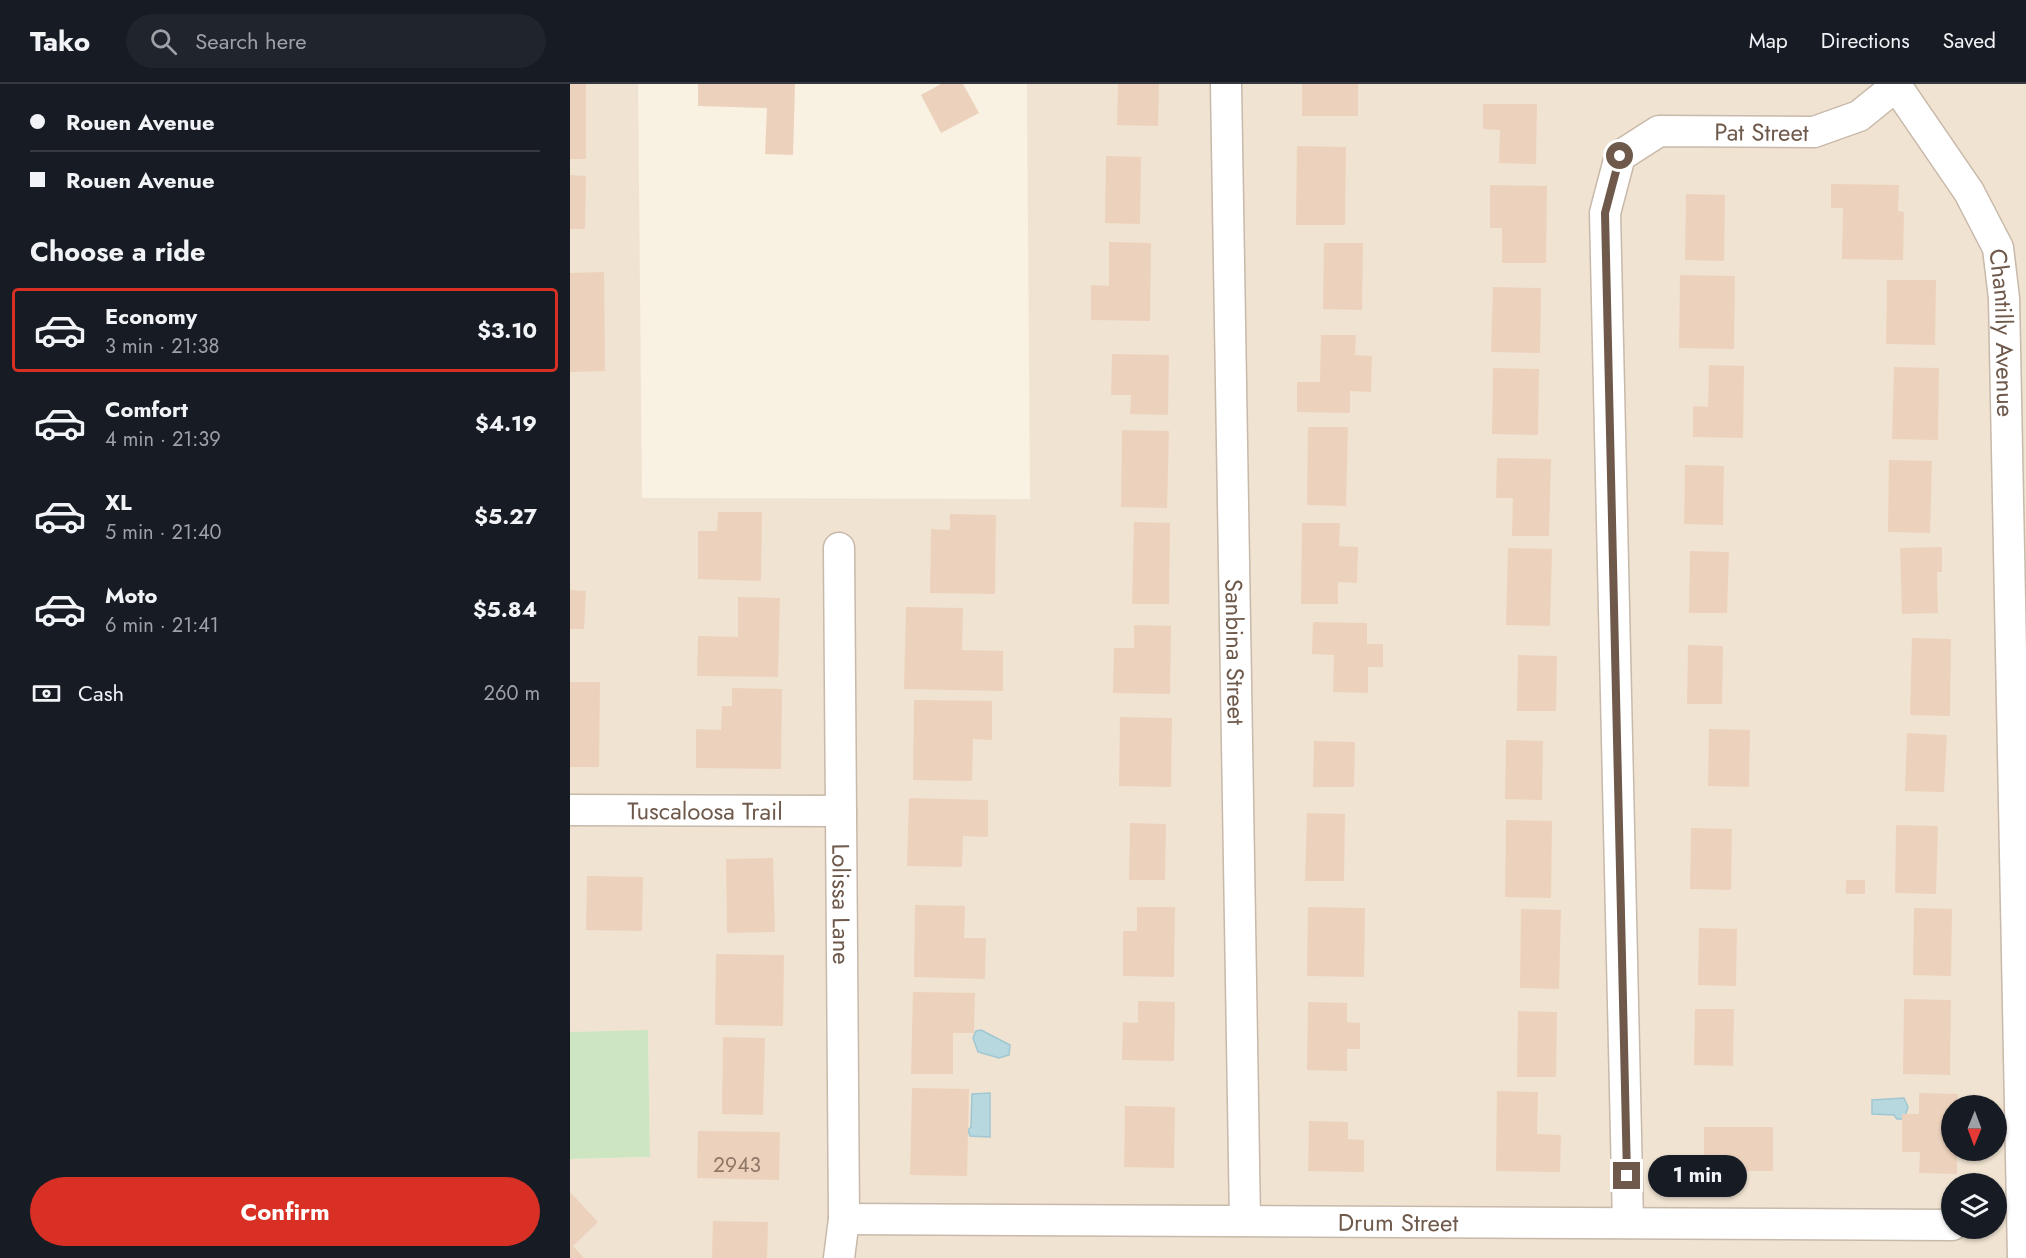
<!DOCTYPE html>
<meta charset="utf-8">
<style>
body{margin:0;font-family:Jost,sans-serif;background:#20242c;color:#f1f3f6;height:100vh;display:flex;flex-direction:column;font-size:22px;white-space:nowrap}
*{box-sizing:border-box;margin:0}
p{font-size:20px;color:#9ea1a6}
.icon{flex:none;width:33px;height:33px;fill:none;stroke:currentColor;stroke-width:2;stroke-linecap:round;stroke-linejoin:round}
.map{position:relative;flex:1;overflow:hidden}
.drawer{display:flex;flex-direction:column;background:#171b24;width:570px}
.drawer>*{flex:none}
.banner{display:grid;align-content:center;height:132px;padding:0 30px;background:#171b24}
.needle{width:39px;rotate:181deg}
.fabs{position:absolute;left:1371px;top:1011px;display:grid;gap:12px}
.fabs a{display:grid;place-items:center;width:66px;height:66px;border-radius:50%;background:#171b24;box-shadow:0 2px 4px #0004;font-size:30px}
.end{position:absolute;width:27px;height:27px;margin:-14px;border:8px solid #6e594b;background:#fff;box-shadow:0 0 0 3px #fff}
.from{border-radius:50%}
.bubble{position:absolute;height:42px;border-radius:21px;background:#171b24;box-shadow:0 2px 4px #0004;font-size:20px;font-weight:700;line-height:42px;text-align:center}
.banner b{display:flex;align-items:center;gap:21px;height:57px;font-size:22px}
.banner b+b{border-top:2px solid #363941}
.banner i{width:15px;height:15px;background:#f1f3f6}
ul{padding:0;list-style:none}
li{display:flex;align-items:center;gap:18px;height:84px;margin:0 12px 9px;padding:0 18px;border:3px solid transparent;border-radius:6px}
li div{flex:1}
li b{display:block;font-size:22px}
li em{font-style:normal;font-weight:700}
li.on{border-color:#d93025}
li>.icon{width:54px;height:54px;stroke-width:1.5}
h2{padding:0 30px;font-size:27px;line-height:72px}
.pay{display:flex;align-items:center;gap:15px;height:66px;padding:0 30px;font-size:22px}
.pay p{margin-inline-start:auto}
.button{display:flex;gap:12px;margin-top:auto;padding:12px 30px}
.button a{flex:1;height:69px;border-radius:36px;background:#d93025;color:#fff;font-size:24px;font-weight:700;line-height:69px;text-align:center}
header{display:flex;align-items:center;gap:36px;box-sizing:border-box;height:84px;padding:0 30px;background:#171b24;border-bottom:2px solid #363941}
header strong{font-size:28px}
nav{display:flex;gap:33px;margin-inline-start:auto;font-size:21px}
.search{width:420px;height:54px;background:#20242c;display:flex;align-items:center;gap:15px;box-sizing:border-box;padding:0 21px;border-radius:33px;color:#9ea1a6;font-size:22px}
main{display:flex;flex:1;min-height:0}
.map>svg:first-child{display:block}
.residential{fill:#f0e3d1;fill-rule:evenodd}
.green{fill:#cee5c2}
.water{fill:#b8d8e0;stroke:#a0c7d1;stroke-width:1.5}
.building{fill:#ecd2bc}
.lines{fill:none;stroke-linecap:round;stroke-linejoin:round}
.minor-casing{stroke:#c8b9aa;stroke-width:33}
.minor{stroke:#fff;stroke-width:30}
.route{stroke:#6e594b;stroke-width:8}
.labels{text-anchor:middle;dominant-baseline:central;stroke-width:4.5;stroke-linejoin:round;paint-order:stroke}
.number-label{font-size:21px;fill:#8e7767}
.street-label{font-size:24px;fill:#6e594b;stroke:#fdf5e7}
</style>
<header>
<strong>Tako</strong>
<div class="search"><svg class="icon" aria-label="search" viewBox="0 0 24 24"><circle cx="10" cy="10" r="6"/><path d="M15 15l6 6"/></svg>Search here</div>
<nav><a>Map</a><a>Directions</a><a>Saved</a></nav>
</header>
<main>
<section class="drawer">
<div class="banner">
<b><i class="from"></i>Rouen Avenue</b>
<b><i></i>Rouen Avenue</b>
</div>
<h2>Choose a ride</h2>
<ul>
<li class="on"><svg class="icon" aria-label="car" viewBox="0 0 24 24"><path d="M5 17H2v-5l4-1 3-4h7l3 4 3 1v5h-3M9 17h6M6 11h13"/><circle cx="7" cy="17" r="2"/><circle cx="17" cy="17" r="2"/></svg><div><b>Economy</b><p>3 min · 21:38</p></div><em>$3.10</em></li>
<li><svg class="icon" aria-label="car" viewBox="0 0 24 24"><path d="M5 17H2v-5l4-1 3-4h7l3 4 3 1v5h-3M9 17h6M6 11h13"/><circle cx="7" cy="17" r="2"/><circle cx="17" cy="17" r="2"/></svg><div><b>Comfort</b><p>4 min · 21:39</p></div><em>$4.19</em></li>
<li><svg class="icon" aria-label="car" viewBox="0 0 24 24"><path d="M5 17H2v-5l4-1 3-4h7l3 4 3 1v5h-3M9 17h6M6 11h13"/><circle cx="7" cy="17" r="2"/><circle cx="17" cy="17" r="2"/></svg><div><b>XL</b><p>5 min · 21:40</p></div><em>$5.27</em></li>
<li><svg class="icon" aria-label="car" viewBox="0 0 24 24"><path d="M5 17H2v-5l4-1 3-4h7l3 4 3 1v5h-3M9 17h6M6 11h13"/><circle cx="7" cy="17" r="2"/><circle cx="17" cy="17" r="2"/></svg><div><b>Moto</b><p>6 min · 21:41</p></div><em>$5.84</em></li>
</ul>
<div class="pay"><svg class="icon" aria-label="cash" viewBox="0 0 24 24"><path d="M3 7h18v10H3z"/><circle cx="12" cy="12" r="2"/></svg>Cash<p>260 m</p></div>
<div class="button"><a>Confirm</a></div>
</section>
<div class="map">
<svg width="1456" height="1174" viewBox="0 0 1456 1174">
<rect width="100%" height="100%" fill="#f9f1e2"/>
<path class="residential" d="M0,0H68L72,414L460,415L457,0H1456V1174H0V1075L80,1073L78,947L0,948ZM1382,1022H1426V1066H1382ZM1382,1100H1426V1144H1382Z"/>
<path class="green" d="M78,946L80,1073L0,1075V948Z"/>
<g class="water">
<path d="M411,946L440,961L439,971L429,974L408,968L403,954L406,947Z"/>
<path d="M420,1009V1053L400,1052L398,1046L401,1043L402,1010Z"/>
<path d="M1334,1014L1338,1023L1334,1035H1327L1324,1031L1302,1030V1016Z"/>
</g>
<g class="building">
<rect x="0" y="0" width="16" height="75"/>
<path d="M128,0H225L223,71L195,70L197,24L128,22Z"/>
<path d="M371,0H393L409,29L371,49L351,11Z"/>
<path d="M548,0H589L588,42L547,41Z"/>
<rect x="732" y="0" width="56" height="32"/>
<path d="M913,20H967L966,80L929,79L930,46L913,45Z"/>
<path d="M727,62L776,63L775,141H726Z"/>
<path d="M536,72L571,73L570,140L535,139Z"/>
<path d="M0,91L16,92L15,145H0Z"/>
<path d="M1261,100L1329,101L1328,127L1334,128L1333,176L1272,175L1273,124H1261Z"/>
<path d="M920,101L977,102L976,179H932V144H920Z"/>
<path d="M1116,110L1155,111L1154,177L1115,176Z"/>
<path d="M539,158L581,159L580,237L521,236V201L539,202Z"/>
<path d="M754,159H793L792,226L753,225Z"/>
<path d="M34,188L35,287L0,288V189Z"/>
<path d="M1110,191L1165,192L1164,265L1109,264Z"/>
<path d="M1317,196H1366L1365,261L1316,260Z"/>
<path d="M923,203L971,204L970,269L921,268Z"/>
<path d="M751,251H786L785,271L802,272L801,308L780,307V329L727,328V298H750Z"/>
<path d="M542,270L599,271L598,331L560,330L561,311H541Z"/>
<path d="M1139,281L1174,282L1173,354L1123,353V322L1138,323Z"/>
<path d="M1324,283L1369,284L1368,356L1322,355Z"/>
<path d="M923,284L969,285L968,351L922,350Z"/>
<path d="M738,343H778L776,422L737,421Z"/>
<path d="M552,346L599,347L597,424L551,423Z"/>
<path d="M927,374L981,375L979,452H942L943,414H926Z"/>
<path d="M1319,376L1362,377L1360,449L1318,448Z"/>
<path d="M1115,381L1154,382L1153,441L1114,440Z"/>
<path d="M148,428H192L191,497L128,495V447H147Z"/>
<path d="M380,430L426,431L425,510L360,509L361,445L380,446Z"/>
<path d="M564,438L600,439L599,520H562Z"/>
<path d="M732,439H770L769,462L788,463L787,499L768,498V520H731Z"/>
<path d="M1372,463V488H1367L1368,529L1332,530L1330,464Z"/>
<path d="M938,464L982,465L980,542L936,541Z"/>
<path d="M1120,467L1159,468L1157,529H1119Z"/>
<path d="M0,506L16,507L14,545H0Z"/>
<path d="M168,513L210,514L208,593L127,592L128,552L168,553Z"/>
<path d="M336,523L393,524L392,566L433,567V607L334,605Z"/>
<path d="M743,538L797,539V560H813V583H798V609L763,608L764,571L742,570Z"/>
<path d="M564,541L601,542L600,610L543,609L544,564H564Z"/>
<path d="M1342,554L1381,555L1380,632L1340,631Z"/>
<path d="M1118,561L1153,562L1152,620H1117Z"/>
<path d="M948,571L987,572L986,627H947Z"/>
<path d="M0,598H30L29,683H0Z"/>
<path d="M162,604L212,605L211,685L126,684V645L151,646L152,622H162Z"/>
<path d="M344,616L422,617V656L403,655L402,697L343,696Z"/>
<path d="M550,633L602,634L601,703L549,702Z"/>
<path d="M1139,645L1180,646L1179,703L1138,702Z"/>
<path d="M1337,649L1377,651L1374,708L1335,707Z"/>
<path d="M936,656L973,657L972,716L935,715Z"/>
<path d="M744,657L785,658L784,703H743Z"/>
<path d="M339,714L418,716V753L393,752L392,783L337,782Z"/>
<path d="M737,729L775,730L774,797H735Z"/>
<path d="M936,736L982,737L981,814L935,813Z"/>
<path d="M560,739L596,740L595,796H559Z"/>
<path d="M1326,741L1368,742L1366,810L1325,809Z"/>
<path d="M1121,744L1162,745L1161,806L1120,805Z"/>
<path d="M203,774L205,848L157,849L156,775Z"/>
<path d="M17,792L73,793L72,847L16,846Z"/>
<rect x="1276" y="796" width="19" height="14"/>
<path d="M345,821L395,822L394,854H416L415,895L344,893Z"/>
<path d="M567,823H605L604,893L553,892V847H567Z"/>
<path d="M738,823L795,824L794,893L737,892Z"/>
<path d="M1344,824L1382,825L1381,892L1343,891Z"/>
<path d="M951,825L991,826L989,905L950,904Z"/>
<path d="M1129,844L1167,845L1166,902L1128,901Z"/>
<path d="M146,870L214,871L213,942L145,941Z"/>
<path d="M343,908L405,909L404,949H383V990H341Z"/>
<path d="M1334,915L1381,916L1380,991L1333,990Z"/>
<path d="M568,917L605,918L604,977L552,976L553,938L568,939Z"/>
<path d="M738,918L777,919V938L790,939V965H777V987L737,986Z"/>
<path d="M1125,925H1164L1163,982L1124,981Z"/>
<path d="M948,927L987,928L986,993H947Z"/>
<path d="M153,953L195,954L193,1031L152,1030Z"/>
<path d="M342,1004L399,1005L397,1092L340,1091Z"/>
<path d="M927,1007L968,1008L967,1050L991,1051L990,1088L926,1087Z"/>
<path d="M1349,1009L1388,1010V1022H1382V1066H1387V1090L1349,1089L1350,1068H1332V1030H1349Z"/>
<path d="M555,1022L605,1023L604,1084L554,1083Z"/>
<path d="M739,1037L778,1038V1055L794,1056V1088L738,1087Z"/>
<rect x="1134" y="1043" width="69" height="44"/>
<path d="M128,1047L210,1048L209,1096L127,1094Z"/>
<path d="M0,1108L28,1138L3,1162L14,1174H0Z"/>
<path d="M143,1137L198,1138L197,1174H142Z"/>
</g>
<g class="lines">
<defs>
<g id="minor">
<path id="s1" d="M656,0L675,1137"/>
<path id="s2" d="M1325,0L1399,108L1428,164L1434,214L1453,1174"/>
<path id="s3" d="M269,464L274,1135L269,1174"/>
<path id="s4" d="M0,726L271,727"/>
<path id="s5" d="M274,1135L1382,1141"/>
<path id="s6" d="M1058,1139L1035,129L1050,72L1089,47L1244,48L1289,32L1326,2"/>
</g>
</defs>
<use href="#minor" class="minor-casing"/>
<use href="#minor" class="minor"/>
</g>
<g class="lines">
<path class="route" d="M1050,72L1035,129L1057,1092"/>
</g>
<g class="labels">
<g class="number-label">
<text x="167" y="1081">2943</text>
</g>
<g class="street-label">
<text stroke="none"><textPath href="#s6" startOffset="1218">Pat Street</textPath></text>
<text stroke="none"><textPath href="#s2" startOffset="279">Chantilly Avenue</textPath></text>
<text stroke="none"><textPath href="#s1" startOffset="568">Sanbina Street</textPath></text>
<text stroke="none"><textPath href="#s4" startOffset="135">Tuscaloosa Trail</textPath></text>
<text stroke="none"><textPath href="#s3" startOffset="356">Lolissa Lane</textPath></text>
<text stroke="none"><textPath href="#s5" startOffset="554">Drum Street</textPath></text>
</g>
</g>
</svg>
<div class="fabs">
<a><svg class="needle" viewBox="-14 -14 28 28"><path d="M0-13l5 13h-10z" fill="#e53935"/><path d="M0 13l5-13h-10z" fill="#9ea1a6"/></svg></a>
<a><svg class="icon" aria-label="layers" viewBox="0 0 24 24"><path d="M12 4l9 5-9 5-9-5zM3 14l9 5 9-5"/></svg></a>
</div>
<i class="end from" style="left:1050px;top:72px"></i>
<i class="end" style="left:1057px;top:1092px"></i>
<div class="bubble" style="left:1078px;top:1071px;width:99px">1 min</div>
</div>
</main>
